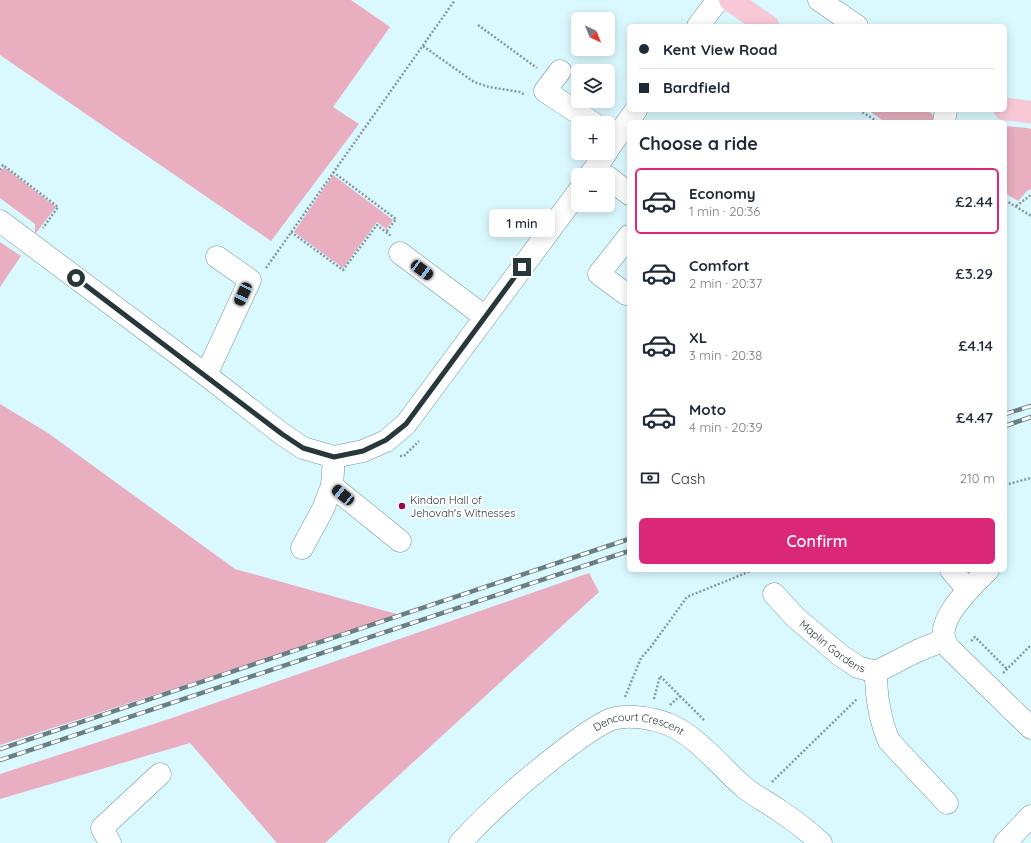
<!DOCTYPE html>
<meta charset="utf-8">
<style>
body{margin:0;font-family:Quicksand,sans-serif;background:#f6f6f7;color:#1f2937;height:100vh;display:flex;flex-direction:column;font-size:15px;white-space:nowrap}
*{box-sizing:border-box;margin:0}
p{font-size:13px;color:#747a83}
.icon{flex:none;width:22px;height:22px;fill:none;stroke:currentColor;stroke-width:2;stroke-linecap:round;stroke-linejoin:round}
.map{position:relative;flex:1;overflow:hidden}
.side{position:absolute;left:627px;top:120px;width:380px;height:452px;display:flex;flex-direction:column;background:#fff;border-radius:6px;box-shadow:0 2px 10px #0003}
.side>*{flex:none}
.banner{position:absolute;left:627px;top:24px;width:380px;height:88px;border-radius:6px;box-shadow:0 2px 10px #0003;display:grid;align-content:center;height:88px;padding:0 12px;background:#fff}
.needle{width:26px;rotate:137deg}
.tools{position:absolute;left:571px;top:12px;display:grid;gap:8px}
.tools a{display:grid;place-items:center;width:44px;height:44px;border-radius:6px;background:#fff;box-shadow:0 2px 10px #0003;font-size:20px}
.end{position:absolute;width:18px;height:18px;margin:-9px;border:5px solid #28373a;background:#fff;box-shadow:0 0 0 2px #fff}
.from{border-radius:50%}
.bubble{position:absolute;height:28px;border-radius:6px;background:#fff;box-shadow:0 2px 10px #0003;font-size:13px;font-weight:600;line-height:28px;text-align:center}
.car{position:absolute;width:12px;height:24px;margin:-12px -6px;border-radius:5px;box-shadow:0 0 3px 1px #0007;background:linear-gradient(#222 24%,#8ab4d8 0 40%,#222 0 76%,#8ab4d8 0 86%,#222 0)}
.banner b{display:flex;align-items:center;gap:14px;height:38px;font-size:15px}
.banner b+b{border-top:1px solid #e0e1e3}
.banner i{width:10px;height:10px;background:#1f2937}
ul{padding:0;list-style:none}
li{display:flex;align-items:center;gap:12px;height:66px;margin:0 8px 6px;padding:0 4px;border:2px solid transparent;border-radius:6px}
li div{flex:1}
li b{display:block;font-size:15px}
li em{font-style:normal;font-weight:600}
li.active{border-color:#db2777}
li>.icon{width:36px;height:36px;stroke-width:1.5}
h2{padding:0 12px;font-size:18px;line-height:48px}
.pay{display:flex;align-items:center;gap:10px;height:44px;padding:0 12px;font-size:15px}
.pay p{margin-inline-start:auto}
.action{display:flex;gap:8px;margin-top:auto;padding:8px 12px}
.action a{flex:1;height:46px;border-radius:6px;background:#db2777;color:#fff;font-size:16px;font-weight:600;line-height:46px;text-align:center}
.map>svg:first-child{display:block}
.green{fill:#e9aebf}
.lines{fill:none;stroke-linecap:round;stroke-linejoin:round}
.minor-casing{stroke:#71959b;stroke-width:23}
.major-casing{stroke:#dddfdf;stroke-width:23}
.path{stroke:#839a9f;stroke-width:2.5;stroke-dasharray:2 2;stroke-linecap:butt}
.minor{stroke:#fff;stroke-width:22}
.major{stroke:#f8c8d6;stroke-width:22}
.rail-casing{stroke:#6a7e83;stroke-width:4.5}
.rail{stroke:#fff;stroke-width:3;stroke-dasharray:9;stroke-linecap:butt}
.route{stroke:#28373a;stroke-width:5}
.poi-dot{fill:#9d0651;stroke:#fff;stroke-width:1.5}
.labels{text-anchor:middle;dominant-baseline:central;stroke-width:4;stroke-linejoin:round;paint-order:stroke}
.poi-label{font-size:11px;fill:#28373a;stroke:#fff;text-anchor:start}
.street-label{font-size:11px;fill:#28373a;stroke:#fff}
</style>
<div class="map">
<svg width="1031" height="843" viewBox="0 0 1031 843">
<rect width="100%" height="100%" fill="#daf9ff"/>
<g class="green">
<path d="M0,0H351L390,27L333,107L359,124L271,241L0,55Z"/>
<path d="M868,110H927L932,114L936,122H885Z"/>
<path d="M1005,126L1027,128L1031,129V189L1027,191L1018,201L1005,193Z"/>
<path d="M4,167L56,207L36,233L35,232V224L0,198V172Z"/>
<path d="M333,175L393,220L386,229L377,222L343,268L294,232Z"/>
<path d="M0,242L21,256L0,287Z"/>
<path d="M0,404L48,433L235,569L400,615L0,745Z"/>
<path d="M589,573L599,592L325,843H277L190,743L0,799V774L169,719Z"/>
</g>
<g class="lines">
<defs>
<g id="minor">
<path d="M819,0L857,26"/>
<path d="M698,26L718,0"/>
<path d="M560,71L545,91L593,123"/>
<path d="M944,122L946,110"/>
<path d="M608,149L636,110"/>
<path d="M590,175L606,153"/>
<path d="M608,177L629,194"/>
<path d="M0,221L206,375L282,434L303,448L334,457L363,451L386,441L406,424L578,192"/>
<path d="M400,253L485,317"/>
<path d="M626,294L599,274L629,236"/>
<path d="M206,375L250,280L217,257"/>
<path d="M332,486L400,541"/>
<path d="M302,548L323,509L332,486L334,457"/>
<path d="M951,570L968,590"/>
<path d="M988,570C974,584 936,618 945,641C946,644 948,646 950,649L1031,728"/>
<path id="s1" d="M774,594L796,618L840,655L858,667L876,672L917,651L944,640"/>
<path d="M876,672C876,695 880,720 889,741L947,803"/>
<path d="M110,843L102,828L160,774"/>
<path id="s2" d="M460,843C494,806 533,773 573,743C584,735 599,724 612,719C629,714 652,718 668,724C699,737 720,767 745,788C756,797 769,803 780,811C795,821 808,831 821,843"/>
<path d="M1005,843L1031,816"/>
</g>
<g id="major">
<path d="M730,0L768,26"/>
<path d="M1005,109L1031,112"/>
</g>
</defs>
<use href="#minor" class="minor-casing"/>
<use href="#major" class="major-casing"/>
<g class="path">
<path d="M478,25L537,68"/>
<path d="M423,46L474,82L489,87L520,92L525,95"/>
<path d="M859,110L878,122"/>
<path d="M0,170L3,165L58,207L43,228"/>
<path d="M333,172L396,219L386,232"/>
<path d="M1005,200L1031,216"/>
<path d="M1016,206L1031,195"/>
<path d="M291,232L343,270L377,225L391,236"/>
<path d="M266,268L455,0"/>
<path d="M400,456H404L419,441"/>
<path d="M1005,485L1031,478"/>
<path d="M971,641L975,637L1007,669"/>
<path d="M1003,673L1031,645"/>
<path d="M625,697L641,658L650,648L687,597L753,570"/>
<path d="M654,699L660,676L704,720"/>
<path d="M670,705L680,696"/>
<path d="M772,782L857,699"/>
</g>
<use href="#minor" class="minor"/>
<use href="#major" class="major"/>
<defs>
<g id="rail">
<path d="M1005,414L1031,406"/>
<path d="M1005,426L1031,417"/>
<path d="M0,749L629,539"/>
<path d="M0,760L629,551"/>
</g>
</defs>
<use href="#rail" class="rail-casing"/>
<use href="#rail" class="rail"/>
</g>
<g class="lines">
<path class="route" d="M76,278L282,434L303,448L334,457L363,451L386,440L406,424L522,267"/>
</g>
<circle class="poi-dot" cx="402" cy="506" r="4"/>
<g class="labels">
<g class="poi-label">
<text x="410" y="500">Kindon Hall of<tspan x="410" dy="13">Jehovah's Witnesses</tspan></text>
</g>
<g class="street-label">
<text stroke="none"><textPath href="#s1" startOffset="79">Maplin Gardens</textPath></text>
<text stroke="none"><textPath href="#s2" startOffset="224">Dencourt Crescent</textPath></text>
</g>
</g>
</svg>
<div class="tools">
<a><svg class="needle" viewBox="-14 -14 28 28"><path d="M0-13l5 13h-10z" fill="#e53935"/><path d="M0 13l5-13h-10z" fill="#747a83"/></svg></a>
<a><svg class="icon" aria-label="layers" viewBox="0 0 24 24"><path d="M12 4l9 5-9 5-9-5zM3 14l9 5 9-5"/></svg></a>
<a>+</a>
<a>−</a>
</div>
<i class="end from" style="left:76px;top:278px"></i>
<i class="end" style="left:522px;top:267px"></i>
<div class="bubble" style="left:489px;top:209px;width:66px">1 min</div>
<i class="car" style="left:422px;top:270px;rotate:127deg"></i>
<i class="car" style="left:243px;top:294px;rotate:205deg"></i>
<i class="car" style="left:343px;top:495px;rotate:309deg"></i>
<div class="banner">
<b><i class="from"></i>Kent View Road</b>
<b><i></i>Bardfield</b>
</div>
<section class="side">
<h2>Choose a ride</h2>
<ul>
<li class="active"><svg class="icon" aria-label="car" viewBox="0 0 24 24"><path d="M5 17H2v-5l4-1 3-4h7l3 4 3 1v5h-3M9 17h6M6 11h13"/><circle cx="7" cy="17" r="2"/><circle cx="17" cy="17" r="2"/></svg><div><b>Economy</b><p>1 min · 20:36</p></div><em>£2.44</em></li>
<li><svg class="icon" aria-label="car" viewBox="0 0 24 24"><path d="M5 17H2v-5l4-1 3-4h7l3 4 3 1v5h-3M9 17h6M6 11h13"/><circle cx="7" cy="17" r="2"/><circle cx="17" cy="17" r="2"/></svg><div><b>Comfort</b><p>2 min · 20:37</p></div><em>£3.29</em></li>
<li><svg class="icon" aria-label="car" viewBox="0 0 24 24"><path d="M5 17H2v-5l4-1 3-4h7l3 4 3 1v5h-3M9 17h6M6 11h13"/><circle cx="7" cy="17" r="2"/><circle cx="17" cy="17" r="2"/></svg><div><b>XL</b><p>3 min · 20:38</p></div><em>£4.14</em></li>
<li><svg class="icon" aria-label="car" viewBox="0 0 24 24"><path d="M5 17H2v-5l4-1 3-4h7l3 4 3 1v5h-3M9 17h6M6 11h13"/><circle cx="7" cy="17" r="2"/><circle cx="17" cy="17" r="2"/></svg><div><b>Moto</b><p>4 min · 20:39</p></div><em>£4.47</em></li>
</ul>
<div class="pay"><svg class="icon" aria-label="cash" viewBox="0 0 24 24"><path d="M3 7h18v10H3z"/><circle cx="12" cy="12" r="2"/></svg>Cash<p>210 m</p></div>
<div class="action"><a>Confirm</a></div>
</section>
</div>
